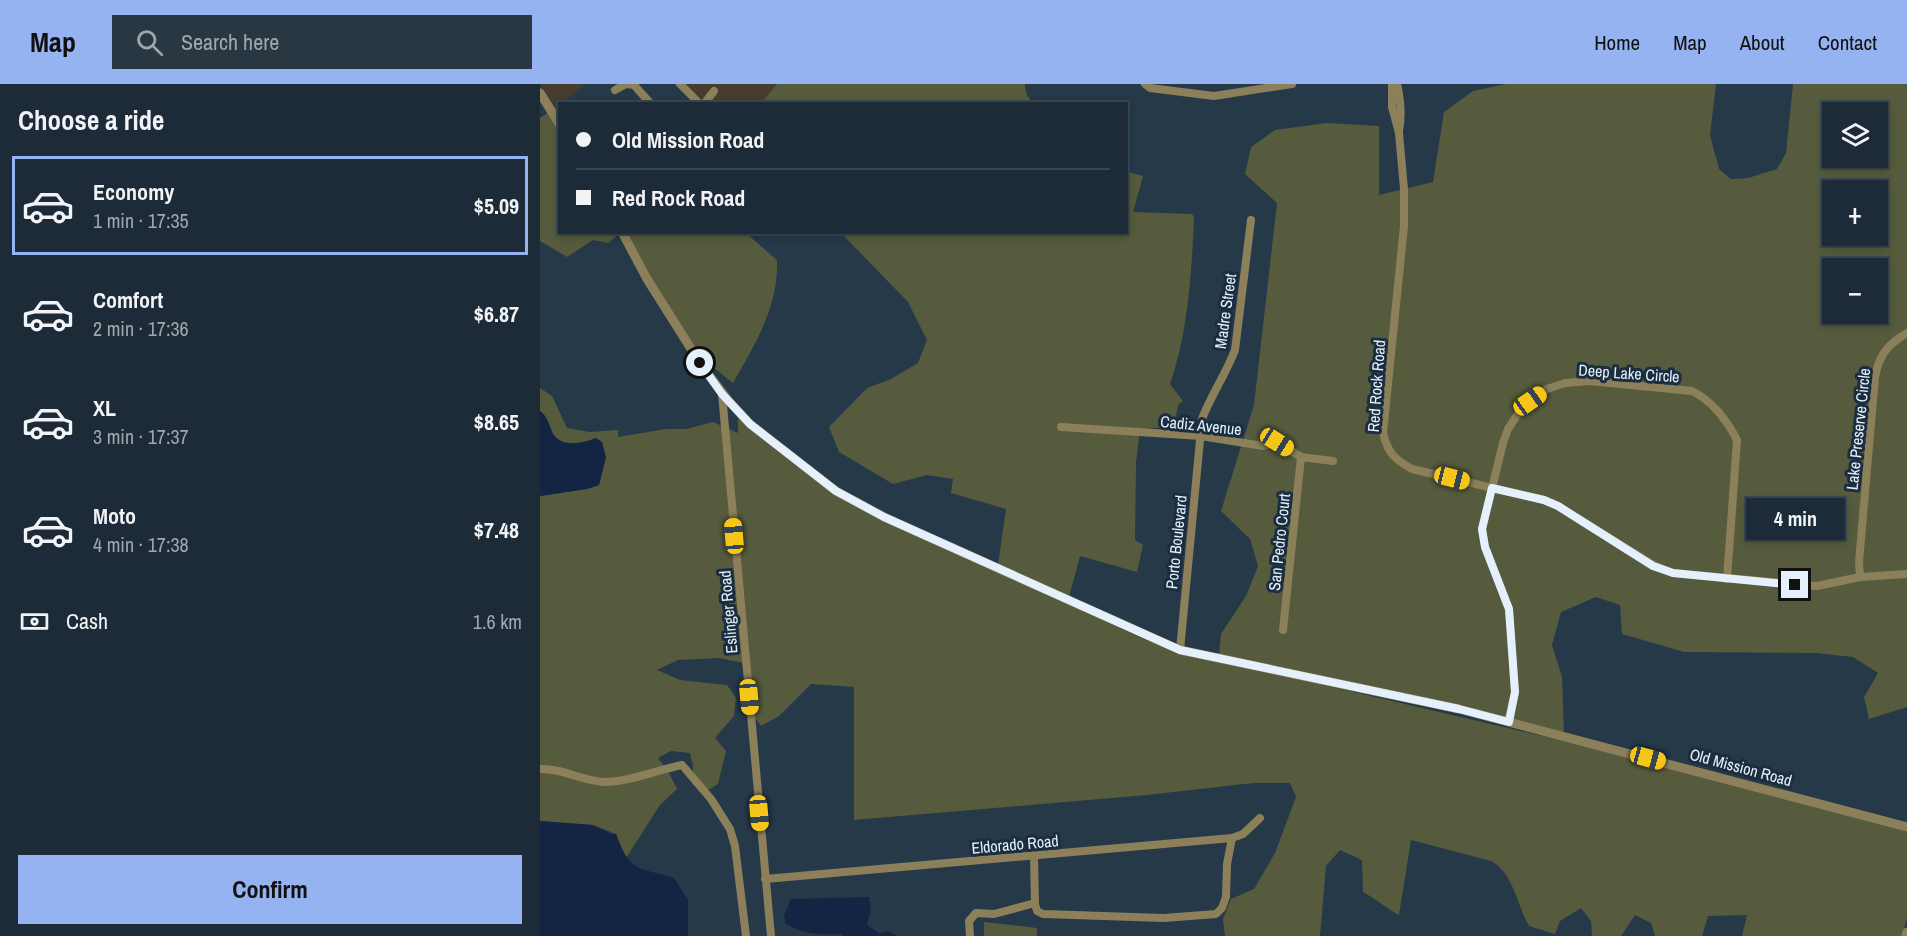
<!DOCTYPE html>
<meta charset="utf-8">
<style>
body{margin:0;font-family:"Archivo Narrow",sans-serif;background:#293742;color:#f1f3f6;height:100vh;display:flex;flex-direction:column;font-size:22px;white-space:nowrap}
*{box-sizing:border-box;margin:0}
p{font-size:20px;color:#a0a7ad}
.icon{flex:none;width:33px;height:33px;fill:none;stroke:currentColor;stroke-width:2;stroke-linecap:round;stroke-linejoin:round}
.map{position:relative;flex:1;overflow:hidden}
.side{display:flex;flex-direction:column;background:#1c2b37;width:540px}
.side>*{flex:none}
.banner{position:absolute;left:18px;top:18px;width:570px;height:132px;border-radius:0px;box-shadow:0 3px 9px #0003,0 0 0 2px #3a4752;display:grid;align-content:center;height:132px;padding:0 18px;background:#1c2b37}
.controls{position:absolute;left:1282px;top:18px;display:grid;gap:12px}
.controls a{display:grid;place-items:center;width:66px;height:66px;border-radius:0px;background:#1c2b37;box-shadow:0 3px 9px #0003,0 0 0 2px #3a4752;font-size:30px}
.end{position:absolute;width:27px;height:27px;margin:-14px;border:8px solid #e4f0fb;background:#111;box-shadow:0 0 0 3px #111}
.from{border-radius:50%}
.bubble{position:absolute;height:42px;border-radius:0px;background:#1c2b37;box-shadow:0 3px 9px #0003,0 0 0 2px #3a4752;font-size:20px;font-weight:800;line-height:42px;text-align:center}
.car{position:absolute;width:18px;height:36px;margin:-18px -9px;border-radius:8px;box-shadow:0 0 4px 2px #0007;background:linear-gradient(#f5c518 24%,#345 0 40%,#f5c518 0 76%,#345 0 86%,#f5c518 0)}
.banner b{display:flex;align-items:center;gap:21px;height:57px;font-size:22px}
.banner b+b{border-top:2px solid #3a4752}
.banner i{width:15px;height:15px;background:#f1f3f6}
ul{padding:0;list-style:none}
li{display:flex;align-items:center;gap:18px;height:99px;margin:0 12px 9px;padding:0 6px;border:3px solid transparent;border-radius:0px}
li div{flex:1}
li b{display:block;font-size:22px}
li em{font-style:normal;font-weight:800}
li.active{border-color:#95b2f1}
li>.icon{width:54px;height:54px;stroke-width:1.5}
h2{padding:0 18px;font-size:27px;line-height:72px}
.pay{display:flex;align-items:center;gap:15px;height:66px;padding:0 18px;font-size:22px}
.pay p{margin-inline-start:auto}
.cta{display:flex;gap:12px;margin-top:auto;padding:12px 18px}
.cta a{flex:1;height:69px;border-radius:0px;background:#95b2f1;color:#111;font-size:24px;font-weight:800;line-height:69px;text-align:center}
header{display:flex;align-items:center;gap:36px;box-sizing:border-box;height:84px;padding:0 30px;background:#95b2f1;color:#111}
header strong{font-size:28px}
nav{display:flex;gap:33px;margin-inline-start:auto;font-size:21px}
.search{width:420px;height:54px;background:#293742;display:flex;align-items:center;gap:15px;box-sizing:border-box;padding:0 21px;border-radius:0px;color:#a0a7ad;font-size:22px}
main{display:flex;flex:1;min-height:0}
.map>svg:first-child{display:block}
.commercial{fill:#463d2c}
.green{fill:#555b3c;fill-rule:evenodd}
.water{fill:#142544}
.lines{fill:none;stroke-linecap:round;stroke-linejoin:round}
.minor{stroke:#8c805a;stroke-width:8}
.tertiary{stroke:#8c805a;stroke-width:9}
.route{stroke:#e4f0fb;stroke-width:8}
.labels{text-anchor:middle;dominant-baseline:central;stroke-width:6;stroke-linejoin:round;paint-order:stroke}
.street-label{font-size:16px;fill:#e4f0fb;stroke:#1b2e3f}
</style>
<header>
<strong>Map</strong>
<div class="search"><svg class="icon" aria-label="search" viewBox="0 0 24 24"><circle cx="10" cy="10" r="6"/><path d="M15 15l6 6"/></svg>Search here</div>
<nav><a>Home</a><a>Map</a><a>About</a><a>Contact</a></nav>
</header>
<main>
<section class="side">
<h2>Choose a ride</h2>
<ul>
<li class="active"><svg class="icon" aria-label="car" viewBox="0 0 24 24"><path d="M5 17H2v-5l4-1 3-4h7l3 4 3 1v5h-3M9 17h6M6 11h13"/><circle cx="7" cy="17" r="2"/><circle cx="17" cy="17" r="2"/></svg><div><b>Economy</b><p>1 min · 17:35</p></div><em>$5.09</em></li>
<li><svg class="icon" aria-label="car" viewBox="0 0 24 24"><path d="M5 17H2v-5l4-1 3-4h7l3 4 3 1v5h-3M9 17h6M6 11h13"/><circle cx="7" cy="17" r="2"/><circle cx="17" cy="17" r="2"/></svg><div><b>Comfort</b><p>2 min · 17:36</p></div><em>$6.87</em></li>
<li><svg class="icon" aria-label="car" viewBox="0 0 24 24"><path d="M5 17H2v-5l4-1 3-4h7l3 4 3 1v5h-3M9 17h6M6 11h13"/><circle cx="7" cy="17" r="2"/><circle cx="17" cy="17" r="2"/></svg><div><b>XL</b><p>3 min · 17:37</p></div><em>$8.65</em></li>
<li><svg class="icon" aria-label="car" viewBox="0 0 24 24"><path d="M5 17H2v-5l4-1 3-4h7l3 4 3 1v5h-3M9 17h6M6 11h13"/><circle cx="7" cy="17" r="2"/><circle cx="17" cy="17" r="2"/></svg><div><b>Moto</b><p>4 min · 17:38</p></div><em>$7.48</em></li>
</ul>
<div class="pay"><svg class="icon" aria-label="cash" viewBox="0 0 24 24"><path d="M3 7h18v10H3z"/><circle cx="12" cy="12" r="2"/></svg>Cash<p>1.6 km</p></div>
<div class="cta"><a>Confirm</a></div>
</section>
<div class="map">
<svg width="1367" height="852" viewBox="0 0 1367 852">
<rect width="100%" height="100%" fill="#253949"/>
<g class="commercial">
<path d="M0,0H45L14,26Z"/>
<path d="M145,0H237L221,20L166,19Z"/>
</g>
<g class="green">
<path d="M237,0H485L486,9L492,19H221Z"/>
<path d="M966,0H1176L1170,51L1179,85L1191,95L1208,94L1237,85L1246,69L1253,0H1367V623L1329,635L1324,613L1338,589L1313,573L1276,569L1144,568L1082,550L1080,521L1056,513L1021,528L1012,561L1022,593L1024,649L679,571L681,550L706,512L718,482L710,455L681,427L714,321L737,119L705,90L711,63L735,46L787,39L839,42V111L893,98L904,28L933,7ZM1293,28H1338V74H1293ZM1293,106H1338V152H1293ZM1293,184H1338V230H1293Z"/>
<path d="M8,29L19,47L20,148L78,149L79,150L68,159L53,156L27,173L0,157V34Z"/>
<path d="M587,88L603,92L593,128L651,130L654,132C652,186 648,249 630,300L643,317L638,321L634,343C621,346 615,342 600,346L596,379L595,456L603,461L597,488L540,472L529,513L458,481L466,425L411,409L413,395L387,391L353,400L299,368L289,343L327,304L351,295L378,279L387,256L368,218L301,149L586,148Z"/>
<path d="M85,149H206L237,176C239,222 215,260 193,299L159,272L110,194Z"/>
<path d="M0,304L12,312L27,344L50,348L78,346V353L126,345H146L173,338L198,349V334L295,409L588,548L638,569L749,593L1024,657L1367,746V834L1362,852H1202L1207,831L1168,832L1162,852H1115L1111,839L1095,831L1081,852H1052L1051,837L1041,824L1020,837L1015,850L989,842C977,821 973,788 951,777L871,756L859,831C846,824 836,815 823,808L822,776L800,766L786,782L780,852H685L683,835L691,815L714,805L735,769L756,713L750,699H713L607,711L314,736V603L271,600L239,632L221,642L207,623L204,579L179,574L138,576L117,586L140,596L187,601L196,614L194,632L175,654L186,667L178,700L165,708L152,700L153,681L150,669L131,667L118,674L128,687L137,705L120,721L86,774L76,750L53,741L0,737V412L47,405L59,401L66,373L56,354C42,359 20,365 12,348C9,340 7,332 0,327Z"/>
<path d="M444,838L497,844V852H444Z"/>
</g>
<g class="water">
<path d="M0,327C7,332 9,340 12,348C20,364 42,360 56,354L62,358L66,373L59,401L47,405L0,412Z"/>
<path d="M0,737L53,741L71,750H76C90,790 100,783 134,794L148,816V852H0Z"/>
<path d="M329,813L331,825L327,841L340,850L347,847L357,852H302V850C280,851 265,851 246,840L244,832L251,815Z"/>
</g>
<g class="lines">
<g class="minor">
<path d="M140,0L160,20"/>
<path d="M605,0L610,4L674,12L752,0"/>
<path d="M852,0V23L859,49L864,105V142L843,349C848,369 854,375 872,385L1004,416L1018,422L1113,481L1133,489L1277,502L1320,493L1367,490"/>
<path d="M857,0C861,17 862,31 859,47"/>
<path d="M75,6L86,0L94,1L111,20"/>
<path d="M164,20L174,7"/>
<path d="M182,310L231,852"/>
<path d="M521,343L661,352L723,362L737,358L761,373L793,377"/>
<path d="M1320,493L1319,478L1335,293C1339,271 1348,260 1367,249"/>
<path d="M743,546L761,373"/>
<path d="M640,566L662,335C671,311 686,290 695,266L711,136"/>
<path d="M968,638L975,608L969,525L945,463L942,445L963,359L968,345L979,328L990,317L1007,305L1025,299L1049,297L1152,307C1171,316 1187,336 1197,356L1187,495"/>
<path d="M0,685C22,684 42,697 64,698C89,698 117,686 142,681L171,715L190,745L195,762L206,852"/>
<path d="M494,772L495,820L497,827L503,830L624,834L676,830L682,824L686,813L687,780L692,754"/>
<path d="M225,795L692,754L703,750L720,734"/>
<path d="M430,852L429,837L436,829L454,830L495,819"/>
</g>
<g class="tertiary">
<path d="M0,9L20,41"/>
<path d="M82,148L107,195L160,279L187,315L210,340L296,407L344,433L640,566L919,625L1367,743"/>
<path d="M1366,852L1367,848"/>
</g>
</g>
<g class="lines">
<path class="route" d="M160,279L182,310L210,340L296,407L344,433L640,566L919,625L969,638L975,608L969,525L945,463L942,445L952,404L1004,416L1018,422L1113,482L1133,489L1255,501"/>
</g>
<g class="labels">
<g class="street-label">
<text transform="translate(685 227) rotate(-82)">Madre Street</text>
<text transform="translate(1089 289) rotate(4)">Deep Lake Circle</text>
<text transform="translate(836 302) rotate(-86)">Red Rock Road</text>
<text transform="translate(661 341) rotate(6)">Cadiz Avenue</text>
<text transform="translate(1318 345) rotate(-84)">Lake Preserve Circle</text>
<text transform="translate(636 458) rotate(-84)">Porto Boulevard</text>
<text transform="translate(739 458) rotate(-84)">San Pedro Court</text>
<text transform="translate(188 528) rotate(-95)">Eslinger Road</text>
<text transform="translate(1201 683) rotate(15)">Old Mission Road</text>
<text transform="translate(475 760) rotate(-5)">Eldorado Road</text>
</g>
</g>
</svg>
<div class="controls">
<a><svg class="icon" aria-label="layers" viewBox="0 0 24 24"><path d="M12 4l9 5-9 5-9-5zM3 14l9 5 9-5"/></svg></a>
<a>+</a>
<a>−</a>
</div>
<i class="end from" style="left:160px;top:279px"></i>
<i class="end" style="left:1255px;top:501px"></i>
<div class="bubble" style="left:1206px;top:414px;width:99px">4 min</div>
<i class="car" style="left:990px;top:317px;rotate:55deg"></i>
<i class="car" style="left:737px;top:358px;rotate:122deg"></i>
<i class="car" style="left:912px;top:394px;rotate:104deg"></i>
<i class="car" style="left:194px;top:452px;rotate:355deg"></i>
<i class="car" style="left:209px;top:613px;rotate:175deg"></i>
<i class="car" style="left:1108px;top:674px;rotate:105deg"></i>
<i class="car" style="left:219px;top:729px;rotate:175deg"></i>
<div class="banner">
<b><i class="from"></i>Old Mission Road</b>
<b><i></i>Red Rock Road</b>
</div>
</div>
</main>
